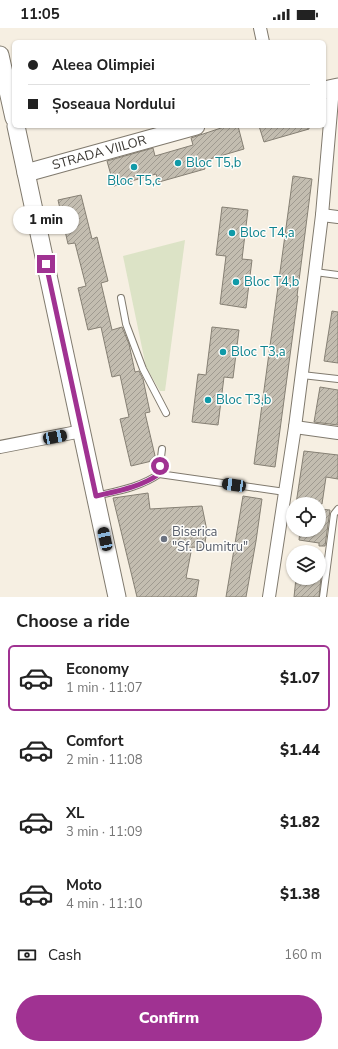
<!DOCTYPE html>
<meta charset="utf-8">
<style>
body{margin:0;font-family:"Nunito Sans",sans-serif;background:#f2f2f2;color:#222;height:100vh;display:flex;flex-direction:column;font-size:15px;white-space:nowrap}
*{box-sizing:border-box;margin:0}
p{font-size:13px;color:#767676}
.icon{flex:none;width:22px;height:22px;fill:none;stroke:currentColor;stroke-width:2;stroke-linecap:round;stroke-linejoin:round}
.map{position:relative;height:569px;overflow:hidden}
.details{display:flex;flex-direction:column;background:#fff;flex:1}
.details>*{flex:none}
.hud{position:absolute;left:12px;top:12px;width:314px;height:88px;border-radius:6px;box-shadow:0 1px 3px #0004;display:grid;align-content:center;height:88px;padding:0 16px;background:#fff}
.controls{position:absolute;left:286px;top:469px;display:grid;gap:8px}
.controls a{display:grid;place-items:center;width:40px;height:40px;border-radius:50%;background:#fff;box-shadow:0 1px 3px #0004;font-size:20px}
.end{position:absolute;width:18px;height:18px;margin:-9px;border:5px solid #a03292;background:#fff;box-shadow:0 0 0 2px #fff}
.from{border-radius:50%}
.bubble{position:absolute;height:28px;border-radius:14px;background:#fff;box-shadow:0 1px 3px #0004;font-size:13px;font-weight:800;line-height:28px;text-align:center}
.car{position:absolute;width:12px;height:24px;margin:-12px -6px;border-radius:5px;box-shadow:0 0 3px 1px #0007;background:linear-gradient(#222 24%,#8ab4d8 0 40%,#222 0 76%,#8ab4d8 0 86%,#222 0)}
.hud b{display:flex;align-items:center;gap:14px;height:38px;font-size:15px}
.hud b+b{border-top:1px solid #e0e0e0}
.hud i{width:10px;height:10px;background:#222}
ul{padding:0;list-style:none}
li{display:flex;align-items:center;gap:12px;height:66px;margin:0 8px 6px;padding:0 8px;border:2px solid transparent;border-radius:6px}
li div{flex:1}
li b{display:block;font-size:15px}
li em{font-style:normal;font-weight:800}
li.selected{border-color:#a03292}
li>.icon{width:36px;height:36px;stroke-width:1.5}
h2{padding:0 16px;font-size:18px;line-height:48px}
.pay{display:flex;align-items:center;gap:10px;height:44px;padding:0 16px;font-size:15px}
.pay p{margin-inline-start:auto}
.button{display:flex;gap:8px;margin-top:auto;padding:8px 16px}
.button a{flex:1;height:46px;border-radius:24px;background:#a03292;color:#fff;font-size:16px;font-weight:800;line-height:46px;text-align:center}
.status{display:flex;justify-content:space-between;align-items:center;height:28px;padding:0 20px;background:#fff;direction:ltr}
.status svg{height:11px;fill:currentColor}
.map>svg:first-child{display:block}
.park{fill:#dce3c6}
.building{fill:url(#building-hatch);stroke:#868074}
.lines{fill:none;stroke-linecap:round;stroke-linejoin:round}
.lane-casing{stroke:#807a6e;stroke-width:8}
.street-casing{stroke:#807a6e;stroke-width:14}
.secondary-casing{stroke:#807a6e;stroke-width:19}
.lane{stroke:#fff;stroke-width:6}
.street{stroke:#fff;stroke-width:12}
.secondary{stroke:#fff;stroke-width:17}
.route{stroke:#a03292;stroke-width:5}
.culture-dot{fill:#0f9aa8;stroke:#fefdfa;stroke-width:1.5}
.worship-dot{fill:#6b7280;stroke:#fefdfa;stroke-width:1.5}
.labels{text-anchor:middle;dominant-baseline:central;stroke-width:3;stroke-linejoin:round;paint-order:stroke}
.street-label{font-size:13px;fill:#393631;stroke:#fefdfa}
.culture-label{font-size:13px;fill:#0d838f;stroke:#fefdfa;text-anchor:start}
.worship-label{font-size:13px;fill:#5b616d;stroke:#fefdfa;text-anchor:start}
</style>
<div class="status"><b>11:05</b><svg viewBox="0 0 49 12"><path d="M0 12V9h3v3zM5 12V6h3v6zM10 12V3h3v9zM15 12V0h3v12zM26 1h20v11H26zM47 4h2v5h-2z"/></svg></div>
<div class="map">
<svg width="338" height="569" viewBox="0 0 338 569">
<defs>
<pattern id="building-hatch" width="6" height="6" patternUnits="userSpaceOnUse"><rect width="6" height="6" fill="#c3bdb0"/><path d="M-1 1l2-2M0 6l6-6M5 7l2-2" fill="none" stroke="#9f9a90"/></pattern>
</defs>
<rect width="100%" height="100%" fill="#f6efe2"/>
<path class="park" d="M185,212L165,363H160L146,339L123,228Z"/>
<g class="building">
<path d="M227,98H238L244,121L203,133L205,141L159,154L156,146L114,158L107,133L153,120L155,128L193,117L191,110Z"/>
<path d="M259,98H309V101L264,114Z"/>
<path d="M293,148L312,151L297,268H298L275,439L254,436Z"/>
<path d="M81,167L92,211L97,209L108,253L101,255L112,302L122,299L129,316L135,344L139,343L143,351L150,384L145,385L156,432L131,438L120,391L129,389L120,347L112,349L101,299L88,302L78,260L86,258L75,215L68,216L58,172Z"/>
<path d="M222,179L248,182L242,231L252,232L246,280L220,276L226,228L216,227Z"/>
<path d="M332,283L338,284V335L324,333Z"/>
<path d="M212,299L239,302L233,350L224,349L218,397L192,394L198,346L206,347Z"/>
<path d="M320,359L338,362V397L314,394Z"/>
<path d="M304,423L338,427V451L326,449L322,476H296Z"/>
<path d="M148,465L150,481L202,478L207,503L204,520L192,519L186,550L199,552L196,569H137L113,470Z"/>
<path d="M243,468L262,471L256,513L246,569H226Z"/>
<path d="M319,481L330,482L325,518H319V515L299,512L300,502H319Z"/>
<path d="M296,550H321L319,569H294Z"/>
</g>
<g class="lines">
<defs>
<g id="lane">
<path d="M315,244L338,247"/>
<path d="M121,270L126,296L143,341L166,385"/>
<path d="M302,347L338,351"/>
<path d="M159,446L285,464"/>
<path d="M96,468C117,463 141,459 159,446L162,421"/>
<path d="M323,569L334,486L338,481"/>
</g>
<g id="street">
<path d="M260,0L263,14"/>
<path d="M322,187L338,189"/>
<path d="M295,399L338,405"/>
<path d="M0,419L82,403"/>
<path d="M269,569L295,399L315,244L322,187L333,60"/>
</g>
<g id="secondary">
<path d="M0,27L14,90"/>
<path d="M324,62L338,59"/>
<path d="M16,98L117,569"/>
<path id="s1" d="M26,145L196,98"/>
</g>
</defs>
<use href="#lane" class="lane-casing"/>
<use href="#street" class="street-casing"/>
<use href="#secondary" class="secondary-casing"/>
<use href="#lane" class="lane"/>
<use href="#street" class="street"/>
<use href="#secondary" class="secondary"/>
</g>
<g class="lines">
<path class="route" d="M46,236L96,468C118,463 141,459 159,446L160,438"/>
</g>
<g class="culture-dot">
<circle cx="178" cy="135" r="4"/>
<circle cx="134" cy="139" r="4"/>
<circle cx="232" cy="205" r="4"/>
<circle cx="236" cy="254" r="4"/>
<circle cx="223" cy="324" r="4"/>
<circle cx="208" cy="372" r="4"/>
</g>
<circle class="worship-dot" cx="164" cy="511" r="4"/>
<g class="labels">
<g class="street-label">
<text stroke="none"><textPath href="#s1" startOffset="76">STRADA VIILOR</textPath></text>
</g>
<g class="culture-label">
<text x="186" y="135">Bloc T5,b</text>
<text x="134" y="153" text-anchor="middle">Bloc T5,c</text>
<text x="240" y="205">Bloc T4,a</text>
<text x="244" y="254">Bloc T4,b</text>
<text x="231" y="324">Bloc T3,a</text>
<text x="216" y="372">Bloc T3,b</text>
</g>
<g class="worship-label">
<text x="172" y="504">Biserica<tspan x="172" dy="15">"Sf. Dumitru"</tspan></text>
</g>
</g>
</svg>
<div class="controls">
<a><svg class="icon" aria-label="locate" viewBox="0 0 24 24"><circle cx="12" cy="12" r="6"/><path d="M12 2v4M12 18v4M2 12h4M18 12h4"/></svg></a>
<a><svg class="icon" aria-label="layers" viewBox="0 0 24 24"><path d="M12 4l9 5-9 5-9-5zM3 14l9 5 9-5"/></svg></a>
</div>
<i class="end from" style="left:160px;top:438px"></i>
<i class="end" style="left:46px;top:236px"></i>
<div class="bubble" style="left:13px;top:178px;width:66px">1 min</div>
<i class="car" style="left:55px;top:409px;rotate:79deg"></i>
<i class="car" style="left:234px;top:457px;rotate:278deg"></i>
<i class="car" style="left:105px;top:511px;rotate:348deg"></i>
<div class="hud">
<b><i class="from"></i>Aleea Olimpiei</b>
<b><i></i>Șoseaua Nordului</b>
</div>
</div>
<section class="details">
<h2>Choose a ride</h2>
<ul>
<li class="selected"><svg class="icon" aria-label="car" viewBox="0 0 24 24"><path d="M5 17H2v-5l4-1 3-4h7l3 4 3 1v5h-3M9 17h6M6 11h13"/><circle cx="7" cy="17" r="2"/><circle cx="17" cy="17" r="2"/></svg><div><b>Economy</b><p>1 min · 11:07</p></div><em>$1.07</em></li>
<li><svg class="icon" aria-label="car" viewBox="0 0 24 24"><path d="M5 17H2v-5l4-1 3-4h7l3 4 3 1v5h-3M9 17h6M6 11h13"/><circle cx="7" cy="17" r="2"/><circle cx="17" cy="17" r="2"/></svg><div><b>Comfort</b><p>2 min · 11:08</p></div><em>$1.44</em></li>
<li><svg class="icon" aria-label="car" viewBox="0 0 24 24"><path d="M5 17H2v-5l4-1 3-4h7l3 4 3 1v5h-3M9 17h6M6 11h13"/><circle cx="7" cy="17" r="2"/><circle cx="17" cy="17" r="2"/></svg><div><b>XL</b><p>3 min · 11:09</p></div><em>$1.82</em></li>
<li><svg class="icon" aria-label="car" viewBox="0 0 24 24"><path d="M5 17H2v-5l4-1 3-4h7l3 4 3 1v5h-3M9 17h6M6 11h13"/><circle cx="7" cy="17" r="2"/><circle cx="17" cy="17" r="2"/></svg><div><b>Moto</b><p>4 min · 11:10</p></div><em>$1.38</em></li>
</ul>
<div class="pay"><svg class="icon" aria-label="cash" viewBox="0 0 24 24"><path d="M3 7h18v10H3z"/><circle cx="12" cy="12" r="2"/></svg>Cash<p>160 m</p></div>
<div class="button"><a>Confirm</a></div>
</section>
